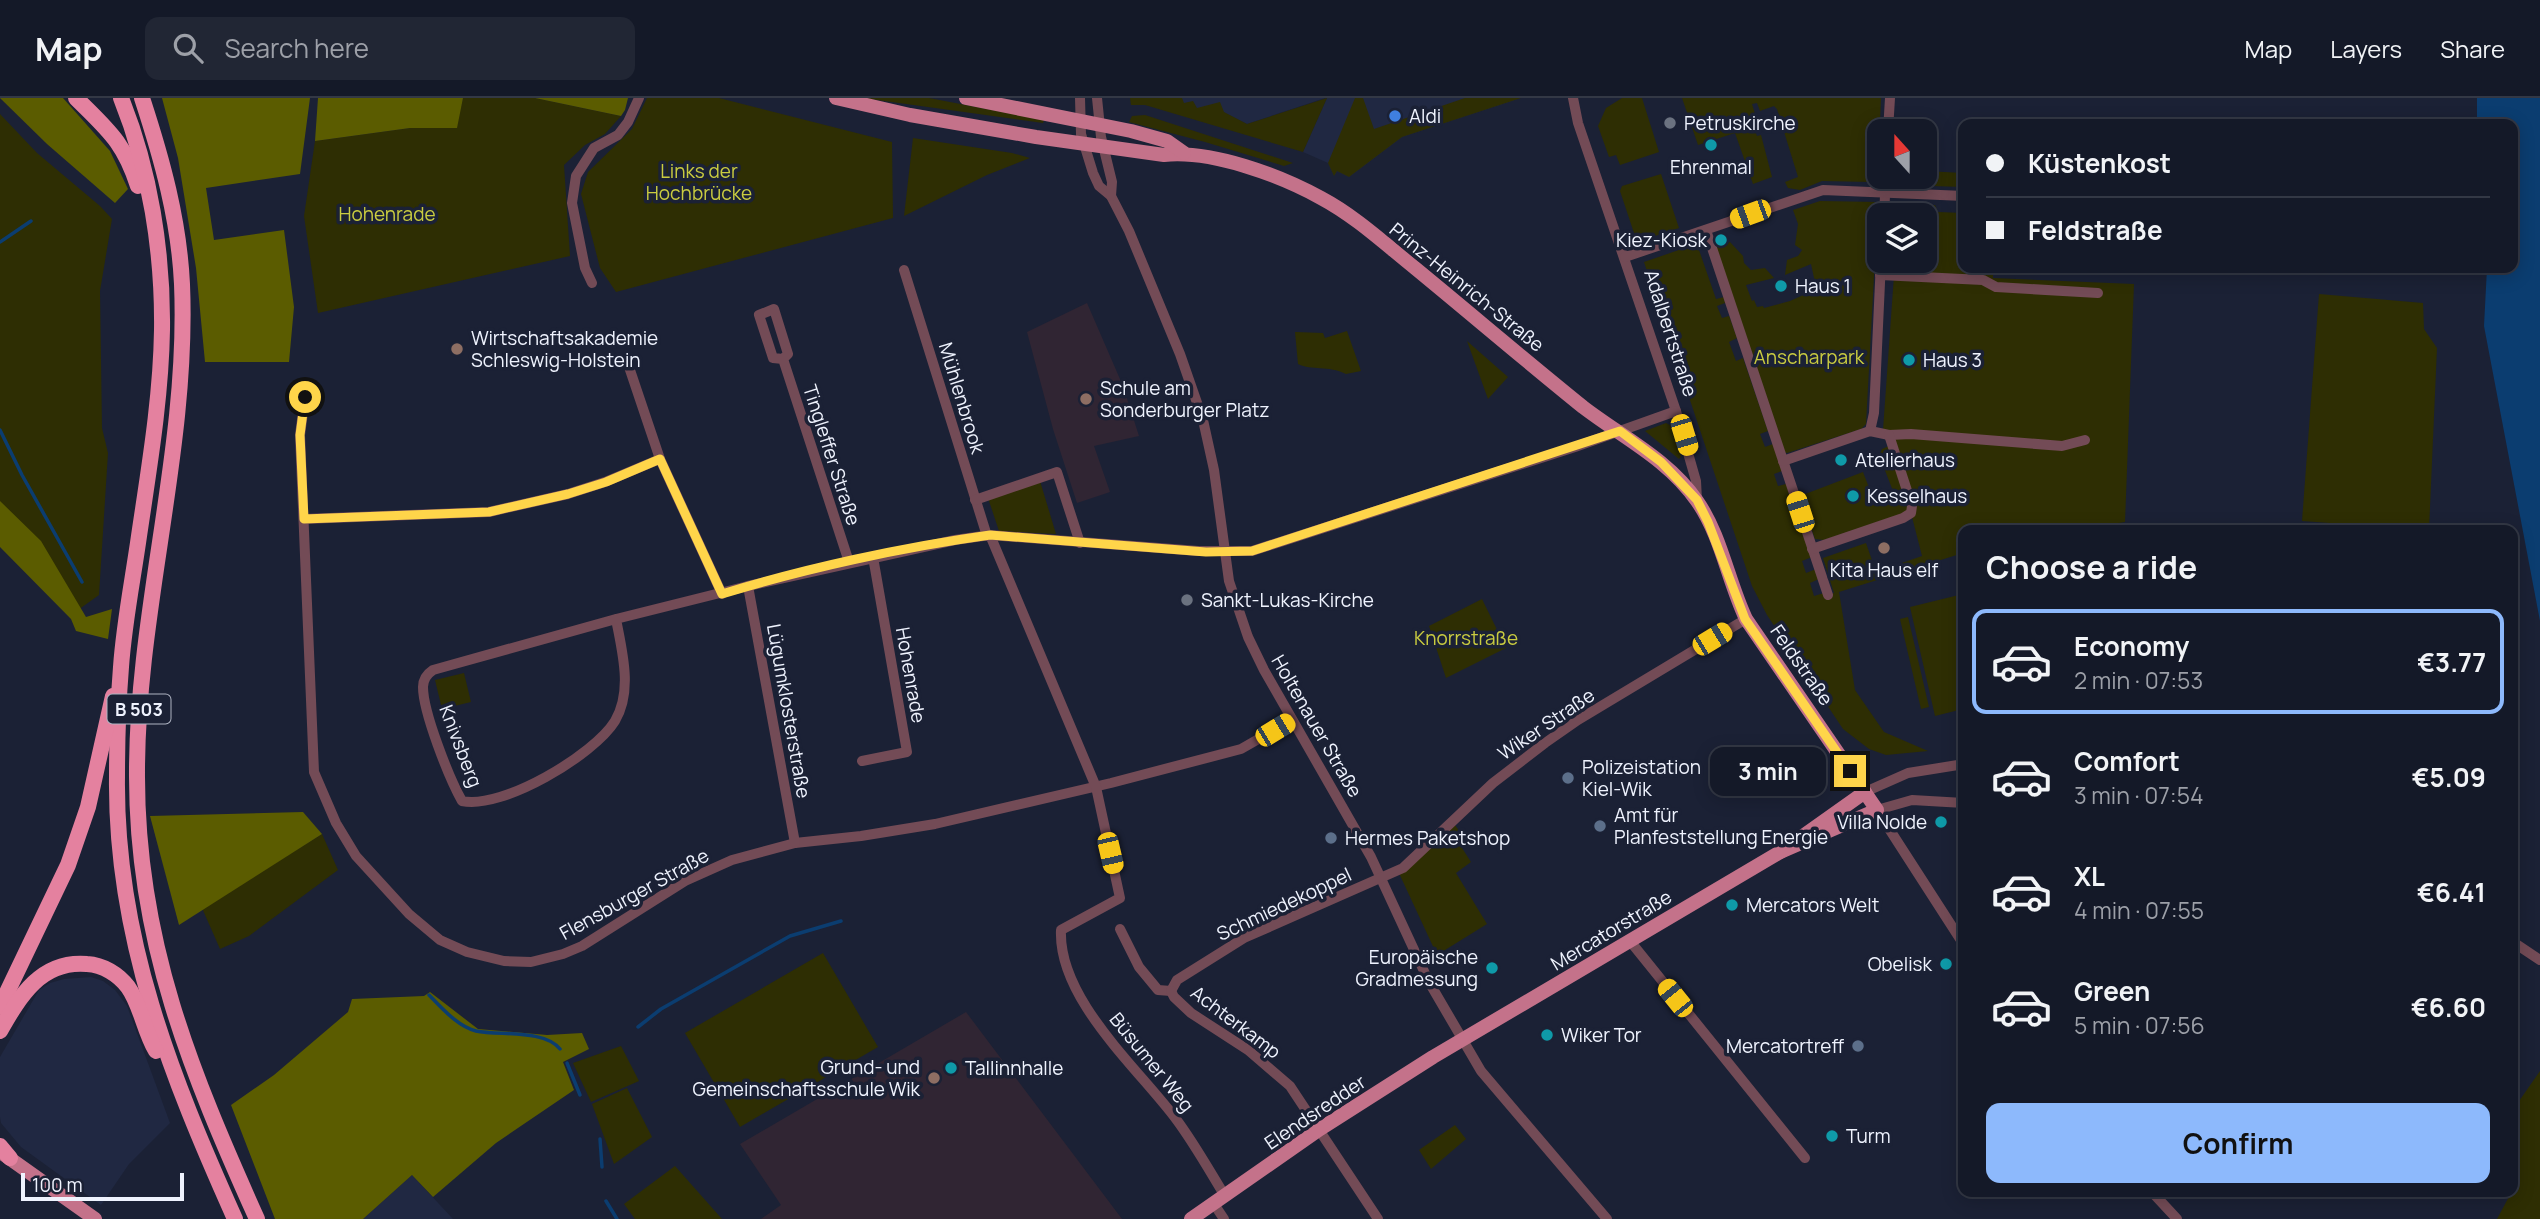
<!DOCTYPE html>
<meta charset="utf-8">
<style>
body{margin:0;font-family:Manrope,sans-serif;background:#212634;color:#f1f3f6;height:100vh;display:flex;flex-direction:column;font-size:26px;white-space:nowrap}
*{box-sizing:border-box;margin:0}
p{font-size:23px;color:#9da0a8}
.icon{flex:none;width:38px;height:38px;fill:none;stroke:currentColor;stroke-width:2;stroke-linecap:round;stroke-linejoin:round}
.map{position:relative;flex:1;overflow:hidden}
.side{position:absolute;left:1958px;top:427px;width:560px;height:672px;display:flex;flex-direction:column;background:#141928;border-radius:14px;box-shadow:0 4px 18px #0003,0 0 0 2px #333845}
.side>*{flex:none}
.banner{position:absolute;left:1958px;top:21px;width:560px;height:154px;border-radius:14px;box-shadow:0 4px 18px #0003,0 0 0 2px #333845;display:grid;align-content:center;height:154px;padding:0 28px;background:#141928}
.needle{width:46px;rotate:339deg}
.controls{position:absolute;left:1867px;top:21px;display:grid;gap:14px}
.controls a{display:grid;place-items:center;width:70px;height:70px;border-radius:14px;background:#141928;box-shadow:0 4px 18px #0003,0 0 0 2px #333845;font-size:35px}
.scale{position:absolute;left:21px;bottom:18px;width:163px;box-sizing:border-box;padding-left:7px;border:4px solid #eff3fe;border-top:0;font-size:19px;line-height:24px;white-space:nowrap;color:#eff3fe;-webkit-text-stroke:5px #1b2135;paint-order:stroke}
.end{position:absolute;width:32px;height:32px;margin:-16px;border:9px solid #ffd54a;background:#111;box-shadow:0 0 0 4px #111}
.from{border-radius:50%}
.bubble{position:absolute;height:49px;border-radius:14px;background:#141928;box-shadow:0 4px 18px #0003,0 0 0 2px #333845;font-size:23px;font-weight:700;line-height:49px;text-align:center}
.car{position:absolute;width:21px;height:42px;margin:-21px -10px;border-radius:9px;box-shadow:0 0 5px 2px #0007;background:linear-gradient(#f5c518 24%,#345 0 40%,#f5c518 0 76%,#345 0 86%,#f5c518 0)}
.banner b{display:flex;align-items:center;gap:24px;height:66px;font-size:26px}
.banner b+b{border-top:2px solid #333845}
.banner i{width:18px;height:18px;background:#f1f3f6}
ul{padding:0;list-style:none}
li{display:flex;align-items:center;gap:21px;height:105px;margin:0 14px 10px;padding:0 14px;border:4px solid transparent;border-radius:14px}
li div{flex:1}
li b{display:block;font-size:26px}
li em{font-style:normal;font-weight:700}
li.current{border-color:#8db9fc}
li>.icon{width:63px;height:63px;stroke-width:1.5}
h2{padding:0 28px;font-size:32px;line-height:84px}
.button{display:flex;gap:14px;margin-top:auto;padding:14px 28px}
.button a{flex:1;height:80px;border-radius:14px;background:#8db9fc;color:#111;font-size:28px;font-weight:700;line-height:80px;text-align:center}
header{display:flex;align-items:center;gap:42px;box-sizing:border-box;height:98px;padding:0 35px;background:#141928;border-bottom:2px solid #333845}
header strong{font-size:33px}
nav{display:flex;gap:38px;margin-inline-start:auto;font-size:24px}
.search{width:490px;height:63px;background:#212634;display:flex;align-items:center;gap:18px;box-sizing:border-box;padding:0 24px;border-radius:14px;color:#9da0a8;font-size:26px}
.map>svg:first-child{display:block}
.built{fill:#202842}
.education{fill:#302533}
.green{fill:#2e2e03}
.forest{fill:#5b5c00}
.water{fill:#0b3d70}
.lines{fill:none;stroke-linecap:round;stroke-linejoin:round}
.stream{stroke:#0b3d70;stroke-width:3.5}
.minor{stroke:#734b56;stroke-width:10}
.major{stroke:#c4728a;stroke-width:14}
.highway{stroke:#e4819f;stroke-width:16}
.route{stroke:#ffd54a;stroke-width:9}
.shop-dot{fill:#3f7fe0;stroke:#1b2135;stroke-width:2.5}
.worship-dot{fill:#6b7280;stroke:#1b2135;stroke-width:2.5}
.culture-dot{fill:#0f9aa8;stroke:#1b2135;stroke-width:2.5}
.education-dot{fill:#8d6e63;stroke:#1b2135;stroke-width:2.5}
.service-dot{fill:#5c6f8a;stroke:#1b2135;stroke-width:2.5}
.labels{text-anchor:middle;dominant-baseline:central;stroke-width:7;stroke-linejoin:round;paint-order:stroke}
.shield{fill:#1b2135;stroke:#afb4c2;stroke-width:2}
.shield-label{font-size:18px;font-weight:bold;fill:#eff3fe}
.poi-label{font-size:19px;fill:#eff3fe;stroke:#1b2135;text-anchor:start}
.park-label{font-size:19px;fill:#cacc40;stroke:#1b2135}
.street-label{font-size:19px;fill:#eff3fe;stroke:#1b2135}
</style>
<header>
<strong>Map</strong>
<div class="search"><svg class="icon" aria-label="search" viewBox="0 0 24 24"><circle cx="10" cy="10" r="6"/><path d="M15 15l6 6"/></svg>Search here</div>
<nav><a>Map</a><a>Layers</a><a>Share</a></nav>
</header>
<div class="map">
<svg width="2540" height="1121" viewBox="0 0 2540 1121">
<rect width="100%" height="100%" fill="#1b2135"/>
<g class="built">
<path d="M1173,0H1325L1247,26L1223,14L1177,12Z"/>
<path d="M1327,0H1521L1402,39L1349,79L1337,73L1334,78L1328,65L1303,54Z"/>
<path d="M91,879L103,883L115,892L127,908L170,1025L129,1066L101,1107L21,1049L1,1025L0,1019V959L39,892L50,885L64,881Z"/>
<path d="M412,1077L453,1121H363Z"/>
</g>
<g class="education">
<path d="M1087,205L1123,288L1139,338L1094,348L1110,394L1077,405L1053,331L1027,234Z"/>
<path d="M966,914L1122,1121H761L781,1107L740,1046Z"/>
</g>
<g class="green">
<path d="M463,0H535L621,18L605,36L585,47L564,67L570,158L318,215L304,118L315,43L410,30H456Z"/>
<path d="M647,0H719L892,44L893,120L616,194L600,170L581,96L588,74L632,31Z"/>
<path d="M863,0H929L1044,22L1043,25Z"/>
<path d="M1130,0H1182L1184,5L1193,3L1197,10L1220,4L1224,14L1247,26L1327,0L1303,54L1145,7H1131Z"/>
<path d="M1355,0H1363L1374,31L1465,0H1521L1402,39L1349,79L1337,73L1334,78L1328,65Z"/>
<path d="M1622,0H1642L1659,54L1620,67L1616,57L1609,59L1598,28L1606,10Z"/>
<path d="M1682,0H1881L1878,75L1870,84L1822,83L1800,92L1788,90L1785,84L1798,79L1777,11L1774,8L1760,13L1757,5L1752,6L1756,19L1751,21L1757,38L1761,37L1772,79L1753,86L1735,35L1698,47Z"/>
<path d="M0,16L37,55L100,108L112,121L100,193L102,330L108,355L99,497L78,512L0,430Z"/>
<path d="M1145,17L1293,65L1284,68L1205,44L1129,24L1132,18Z"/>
<path d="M913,40L1012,55L1030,60L987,77L904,118Z"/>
<path d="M1925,73L1963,75V89L1900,87L1893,79H1925Z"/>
<path d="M1661,76L1679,130L1637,144L1620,93L1622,88Z"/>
<path d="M1820,103L1878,104L1866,326L1861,331L1787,355L1779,353L1711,150L1730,144L1743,158L1744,165L1751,172L1765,170L1774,180L1746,187L1752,203L1754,202L1757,209L1763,208L1764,210L1790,203L1810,194V191L1816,189L1811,166L1785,177L1787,162L1798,158L1802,152L1795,147L1798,126L1793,112Z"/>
<path d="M1899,106L1935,107L1938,114L1963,115L1964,170H1993V180L2134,186L2125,424L2073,432H1964L1963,455L1839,494L1855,592L1884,634L1928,653L1886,657L1869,651L1843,631L1767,517L1752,488L1644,164L1705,143L1708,149L1699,152L1716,201L1724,199L1725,205L1717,208L1722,220L1729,218L1737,240L1729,244L1736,263L1743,260L1768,333L1760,336L1765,349L1773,346L1782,373L1774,376L1778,388L1786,386L1812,459L1802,463L1806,475L1816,471L1819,481L1810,485L1814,498L1824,495L1825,498L1834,495L1823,460L1866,445L1876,474L1922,458L1911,415L1883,332L1895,163H1925V117H1898Z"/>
<path d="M2319,196L2423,205L2424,231L2437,250L2429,432L2302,423Z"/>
<path d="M1347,233L1361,273L1346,276C1328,267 1312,273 1298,266L1295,234L1323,235L1325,240Z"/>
<path d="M1467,243L1508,279L1488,301Z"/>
<path d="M1666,325L1670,327L1681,358L1679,361L1645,333Z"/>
<path d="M1889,348L1908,411L1904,415L1824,442L1815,441L1800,398L1863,374L1873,400L1893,393L1879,357L1882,351Z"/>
<path d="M1040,383L1056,436L999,433L988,400Z"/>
<path d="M1963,496V611L1935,618L1910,509Z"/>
<path d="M1482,501L1506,550L1446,580L1429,528Z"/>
<path d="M1908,519L1929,609L1921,611L1900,521Z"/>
<path d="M464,575L471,604L442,611L435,582Z"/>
<path d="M1452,723L1468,745L1462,750L1471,764L1456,775L1487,826L1437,857L1398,773Z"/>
<path d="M322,736L338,772L249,838L220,851L202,810Z"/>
<path d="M823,855L878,949L740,1029L685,935Z"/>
<path d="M621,948L639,983L591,1004L573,965Z"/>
<path d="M2540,973V1121H2497L2518,1082L2513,1077V1008L2517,1006Z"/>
<path d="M627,990L652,1039L614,1066L592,1006Z"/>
<path d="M1455,1027L1466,1041L1431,1071L1419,1052Z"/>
<path d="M675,1068L722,1121H635L624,1106Z"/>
</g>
<g class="forest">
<path d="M0,0H63L110,53L128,91L115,105L47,46Z"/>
<path d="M162,0H310L300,76L206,90L214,142L284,132L294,209L289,264H205L196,170L178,60Z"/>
<path d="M318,0H463L457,30H410L315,43Z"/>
<path d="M535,0H628L625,12L621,18Z"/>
<path d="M0,403L41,443L86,519L112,511L108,541L76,533L71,521L0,449Z"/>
<path d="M303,714L322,736L179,827L150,718Z"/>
<path d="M430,894L478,931L547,937L582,935L589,951L563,964L574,992L496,1045L433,1099L412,1077L363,1121H275L231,1007L274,977L348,914L352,901L424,898Z"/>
</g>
<path class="water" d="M2477,0H2540V523L2484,228L2487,170H2513V26H2477Z"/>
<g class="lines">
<g class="stream">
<path d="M0,144L31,123"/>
<path d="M0,332L22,377L82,484"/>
<path d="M429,897C442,910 457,928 476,933C500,938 544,931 560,951"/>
<path d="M638,929L661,911L790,838L841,823"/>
<path d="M567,965L580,997"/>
<path d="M600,1041L602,1069"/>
<path d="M606,1103L617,1121"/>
</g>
<g class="minor">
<path d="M1080,0L1081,36L1093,75L1099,88L1111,98L1129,133L1180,256L1203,322L1214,372L1229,483L1248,539L1264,572L1371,759L1429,884L1481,973L1607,1121"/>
<path d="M1097,0L1101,39L1112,84L1111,98"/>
<path d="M1573,0L1578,25L1676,313L1696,383L1697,402"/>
<path d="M1888,33L1890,0"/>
<path d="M1884,117L1886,79"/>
<path d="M1706,132L1828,497"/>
<path d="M1625,159L1823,92L1964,98"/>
<path d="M904,172L987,438"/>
<path d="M1880,177L1983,182L1996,189L2098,195"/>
<path d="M592,185L585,170L572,105L576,78L594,50L618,37L628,24L639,0"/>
<path d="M783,261L773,260L759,217L774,211L788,256L783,261L849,464"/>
<path d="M628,266L660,361L722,496"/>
<path d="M305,299L300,337L314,674L336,725L356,758L409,816L440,842L467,854L504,863L531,864L563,856L582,848L685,783L732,762L795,745L861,738L935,726L1111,685L1241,651L1292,622"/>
<path d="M1870,333L1874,315L1881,163"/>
<path d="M1783,363L1870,333L1889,337L1911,336L2062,348L2085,342"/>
<path d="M975,402L1057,374L1080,445"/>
<path d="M304,421L489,414L568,396L605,384L660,361"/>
<path d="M990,437L1096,689L1120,800L1061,832C1058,901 1138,970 1176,1021C1194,1045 1209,1072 1225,1098"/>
<path d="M1812,451L1903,420L1911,415L1912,408L1889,337"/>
<path d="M748,488L795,745"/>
<path d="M616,521C622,553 633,593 615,623C594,657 502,712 462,703C449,680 423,614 423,589C423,581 427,576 433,572L616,521L748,488L955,442L990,437L1198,453H1252L1575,349L1676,313"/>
<path d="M862,663L907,654L873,459"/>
<path d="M1865,694L1908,675L1964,666"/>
<path d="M1964,705L1912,702L1877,712L1964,847"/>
<path d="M1120,831L1139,869L1158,892L1171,893"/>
<path d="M1630,843L1805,1060"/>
<path d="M2513,844L2540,862"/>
<path d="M1171,893L1177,882L1244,840L1403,770L1493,685L1545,645L1578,622L1746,521"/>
<path d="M1171,893L1174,899L1191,915L1248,952L1290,988L1378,1121"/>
<path d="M2152,1094L2177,1121"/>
<path d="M1214,1106L1224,1121"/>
</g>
<g class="major">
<path d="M836,0L910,17L1036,39L1164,57C1212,52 1279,77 1321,100C1355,118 1385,146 1415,170C1471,216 1526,263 1583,309C1622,339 1668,361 1697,403C1721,437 1728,483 1746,521L1877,712L1780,754"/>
<path d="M966,0L1131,33L1167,43L1184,55"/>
<path d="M1803,738L1865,694"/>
<path d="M2,1055L95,1121"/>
<path d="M1191,1121L1320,1031L1433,959L1787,750"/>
</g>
<g class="highway">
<path d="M76,0C108,32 124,44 138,88"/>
<path d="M121,0C150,72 163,154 162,232C161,300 149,370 139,438C133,481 124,525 121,569C118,606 117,643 117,679C115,839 171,978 235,1121"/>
<path d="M142,0C162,61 179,122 182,186C189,352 136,513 137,679C137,844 191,974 257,1121"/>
<path d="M0,909L68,767L88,709L113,598"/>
<path d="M0,933C20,898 41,862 87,866C103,867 118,876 128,889C141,907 144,933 156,953"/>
<path d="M0,1048L10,1060"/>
</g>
</g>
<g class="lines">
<path class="route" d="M305,299L300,337L304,421L489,414L568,396L606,384L660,361L722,496C806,470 904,449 990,437L1206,454L1252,453L1620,333L1661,364L1697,402L1708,424L1745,521L1850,673"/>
</g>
<circle class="shop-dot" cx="1395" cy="18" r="7"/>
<g class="worship-dot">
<circle cx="1670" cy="25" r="7"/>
<circle cx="1187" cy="502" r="7"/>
</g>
<g class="culture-dot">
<circle cx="1711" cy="47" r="7"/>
<circle cx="1721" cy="142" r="7"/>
<circle cx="1781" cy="188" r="7"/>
<circle cx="1909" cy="262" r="7"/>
<circle cx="1841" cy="362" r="7"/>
<circle cx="1853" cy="398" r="7"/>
<circle cx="1941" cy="724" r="7"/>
<circle cx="1732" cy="807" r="7"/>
<circle cx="1946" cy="866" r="7"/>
<circle cx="1492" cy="870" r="7"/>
<circle cx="1547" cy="937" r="7"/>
<circle cx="951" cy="970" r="7"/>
<circle cx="1832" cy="1038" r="7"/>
</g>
<g class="education-dot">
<circle cx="457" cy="251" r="7"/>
<circle cx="1086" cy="301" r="7"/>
<circle cx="1884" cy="450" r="7"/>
<circle cx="934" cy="980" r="7"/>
</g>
<g class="service-dot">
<circle cx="1568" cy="680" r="7"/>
<circle cx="1600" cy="728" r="7"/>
<circle cx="1331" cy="740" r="7"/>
<circle cx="1858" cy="948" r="7"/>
</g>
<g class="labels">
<rect class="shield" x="107.5" y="596.5" width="63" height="29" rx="5"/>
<g class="shield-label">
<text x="139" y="611">B 503</text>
</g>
<g class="poi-label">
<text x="1409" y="18">Aldi</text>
<text x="1684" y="25">Petruskirche</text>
<text x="1711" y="69" text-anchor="middle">Ehrenmal</text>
<text x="1707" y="142" text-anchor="end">Kiez-Kiosk</text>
<text x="1795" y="188">Haus 1</text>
<text x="471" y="240">Wirtschaftsakademie<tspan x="471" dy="22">Schleswig-Holstein</tspan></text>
<text x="1923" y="262">Haus 3</text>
<text x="1100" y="290">Schule am<tspan x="1100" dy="22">Sonderburger Platz</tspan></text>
<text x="1855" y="362">Atelierhaus</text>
<text x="1867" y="398">Kesselhaus</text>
<text x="1884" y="472" text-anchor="middle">Kita Haus elf</text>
<text x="1201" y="502">Sankt-Lukas-Kirche</text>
<text x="1582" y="669">Polizeistation<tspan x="1582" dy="22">Kiel-Wik</tspan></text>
<text x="1614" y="717">Amt für<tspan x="1614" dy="22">Planfeststellung Energie</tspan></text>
<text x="1927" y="724" text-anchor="end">Villa Nolde</text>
<text x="1345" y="740">Hermes Paketshop</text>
<text x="1746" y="807">Mercators Welt</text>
<text x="1478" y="859" text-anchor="end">Europäische<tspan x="1478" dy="22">Gradmessung</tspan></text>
<text x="1932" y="866" text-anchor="end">Obelisk</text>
<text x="1561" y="937">Wiker Tor</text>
<text x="1844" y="948" text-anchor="end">Mercatortreff</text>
<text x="920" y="969" text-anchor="end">Grund- und<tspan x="920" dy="22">Gemeinschaftsschule Wik</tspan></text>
<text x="965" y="970">Tallinnhalle</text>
<text x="1846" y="1038">Turm</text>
</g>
<g class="park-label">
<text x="699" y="73">Links der<tspan x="699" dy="22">Hochbrücke</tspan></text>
<text x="387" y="116">Hohenrade</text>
<text x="1809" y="259">Anscharpark</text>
<text x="1466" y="540">Knorrstraße</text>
</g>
<g class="street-label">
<text transform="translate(1467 189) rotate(39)">Prinz-Heinrich-Straße</text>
<text transform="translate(1671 235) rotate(72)">Adalbertstraße</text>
<text transform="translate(962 300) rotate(73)">Mühlenbrook</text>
<text transform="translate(832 357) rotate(72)">Tingleffer Straße</text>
<text transform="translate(1802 567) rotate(55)">Feldstraße</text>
<text transform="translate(911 577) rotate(80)">Hohenrade</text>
<text transform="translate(789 613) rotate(80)">Lügumklosterstraße</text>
<text transform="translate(1546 626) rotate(-34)">Wiker Straße</text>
<text transform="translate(1317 628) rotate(60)">Holtenauer Straße</text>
<text transform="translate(461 648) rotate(69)">Knivsberg</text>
<text transform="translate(634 796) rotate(-29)">Flensburger Straße</text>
<text transform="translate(1284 806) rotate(-25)">Schmiedekoppel</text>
<text transform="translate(1611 832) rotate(-31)">Mercatorstraße</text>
<text transform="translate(1236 924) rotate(37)">Achterkamp</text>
<text transform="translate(1152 964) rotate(51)">Büsumer Weg</text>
<text transform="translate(1315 1014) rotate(-34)">Elendsredder</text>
</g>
</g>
</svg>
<div class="controls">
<a><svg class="needle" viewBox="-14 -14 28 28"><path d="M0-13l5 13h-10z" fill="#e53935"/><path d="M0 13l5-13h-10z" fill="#9da0a8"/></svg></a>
<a><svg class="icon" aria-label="layers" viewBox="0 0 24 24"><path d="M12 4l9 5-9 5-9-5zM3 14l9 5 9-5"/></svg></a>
</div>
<div class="scale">100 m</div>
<i class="end from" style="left:305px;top:299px"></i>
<i class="end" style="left:1850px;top:673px"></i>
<div class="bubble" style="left:1710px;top:649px;width:116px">3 min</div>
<i class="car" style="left:1750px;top:116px;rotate:250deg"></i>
<i class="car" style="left:1684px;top:337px;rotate:163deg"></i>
<i class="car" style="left:1800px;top:414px;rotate:342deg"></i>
<i class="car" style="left:1712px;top:541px;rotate:59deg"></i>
<i class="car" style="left:1275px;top:632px;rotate:59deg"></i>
<i class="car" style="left:1110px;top:755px;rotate:167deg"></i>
<i class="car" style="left:1675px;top:900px;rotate:321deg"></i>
<div class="banner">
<b><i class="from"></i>Küstenkost</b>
<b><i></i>Feldstraße</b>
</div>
<section class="side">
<h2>Choose a ride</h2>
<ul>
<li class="current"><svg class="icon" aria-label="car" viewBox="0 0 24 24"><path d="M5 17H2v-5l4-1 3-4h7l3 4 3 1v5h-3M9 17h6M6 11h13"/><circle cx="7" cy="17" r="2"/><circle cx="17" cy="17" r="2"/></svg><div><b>Economy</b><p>2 min · 07:53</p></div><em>€3.77</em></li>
<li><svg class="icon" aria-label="car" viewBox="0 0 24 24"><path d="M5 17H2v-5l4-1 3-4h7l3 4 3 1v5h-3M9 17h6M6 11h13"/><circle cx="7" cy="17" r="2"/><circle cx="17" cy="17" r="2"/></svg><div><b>Comfort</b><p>3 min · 07:54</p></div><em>€5.09</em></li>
<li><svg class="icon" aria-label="car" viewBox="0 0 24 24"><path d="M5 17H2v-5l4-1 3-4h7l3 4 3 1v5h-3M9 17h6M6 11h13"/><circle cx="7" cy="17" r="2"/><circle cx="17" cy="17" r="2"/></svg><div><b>XL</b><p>4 min · 07:55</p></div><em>€6.41</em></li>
<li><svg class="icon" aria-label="car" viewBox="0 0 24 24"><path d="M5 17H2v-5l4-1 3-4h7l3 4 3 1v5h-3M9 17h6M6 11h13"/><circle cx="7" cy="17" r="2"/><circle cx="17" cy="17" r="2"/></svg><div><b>Green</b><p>5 min · 07:56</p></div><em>€6.60</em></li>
</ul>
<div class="button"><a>Confirm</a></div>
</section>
</div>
